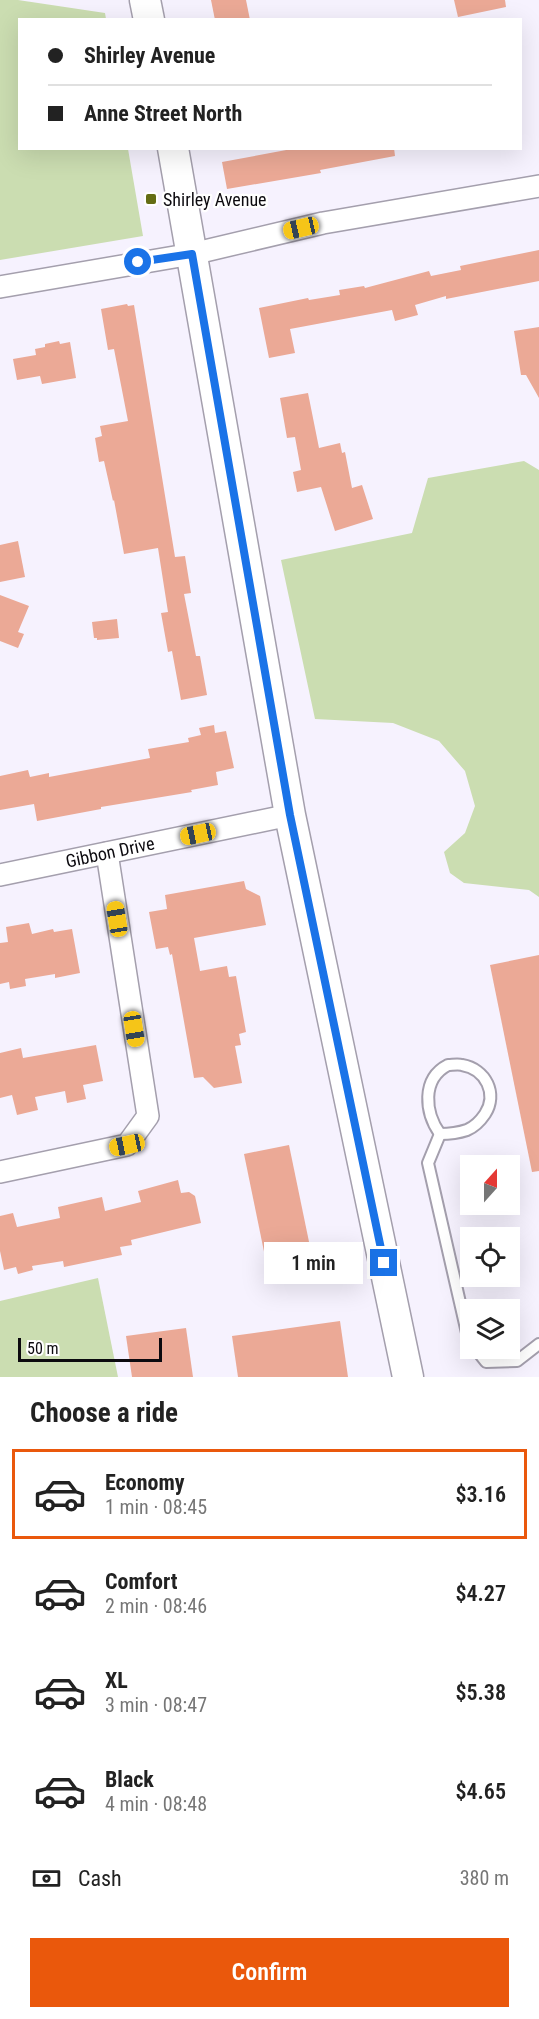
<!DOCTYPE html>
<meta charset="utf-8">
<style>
body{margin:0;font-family:"Roboto Condensed",sans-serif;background:#f6f6f6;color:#222;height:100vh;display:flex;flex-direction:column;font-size:22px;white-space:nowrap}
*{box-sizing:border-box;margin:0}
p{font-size:20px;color:#767676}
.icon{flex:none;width:33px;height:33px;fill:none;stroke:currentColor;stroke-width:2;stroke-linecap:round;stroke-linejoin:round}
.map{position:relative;height:1377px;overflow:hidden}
.panel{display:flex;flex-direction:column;background:#fff;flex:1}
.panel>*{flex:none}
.guide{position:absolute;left:18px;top:18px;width:504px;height:132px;border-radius:0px;box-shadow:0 6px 24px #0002;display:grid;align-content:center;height:132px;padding:0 30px;background:#fff}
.needle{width:39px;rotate:21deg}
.buttons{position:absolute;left:460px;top:1155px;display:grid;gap:12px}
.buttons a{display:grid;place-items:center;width:60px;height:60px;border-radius:0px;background:#fff;box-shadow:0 6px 24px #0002;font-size:30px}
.scale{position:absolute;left:18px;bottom:15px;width:144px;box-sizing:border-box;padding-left:6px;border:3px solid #0c0a0f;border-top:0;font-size:16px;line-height:21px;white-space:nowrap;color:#0c0a0f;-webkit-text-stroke:4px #fff;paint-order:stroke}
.end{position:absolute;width:27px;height:27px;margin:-14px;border:8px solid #1a73e8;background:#fff;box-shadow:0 0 0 3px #fff}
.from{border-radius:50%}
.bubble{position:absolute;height:42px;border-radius:0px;background:#fff;box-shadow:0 6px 24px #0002;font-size:20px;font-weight:600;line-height:42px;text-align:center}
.car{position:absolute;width:18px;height:36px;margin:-18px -9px;border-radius:8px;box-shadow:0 0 4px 2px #0007;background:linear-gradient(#f5c518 24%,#345 0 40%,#f5c518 0 76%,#345 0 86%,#f5c518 0)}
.guide b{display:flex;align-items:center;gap:21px;height:57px;font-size:22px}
.guide b+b{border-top:2px solid #e0e0e0}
.guide i{width:15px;height:15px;background:#222}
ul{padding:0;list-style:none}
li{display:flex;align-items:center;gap:18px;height:90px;margin:0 12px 9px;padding:0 18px;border:3px solid transparent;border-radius:0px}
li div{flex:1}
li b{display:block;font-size:22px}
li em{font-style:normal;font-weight:600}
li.on{border-color:#ea580c}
li>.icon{width:54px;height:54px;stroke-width:1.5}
h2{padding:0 30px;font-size:27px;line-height:72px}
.pay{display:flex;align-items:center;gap:15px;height:66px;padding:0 30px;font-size:22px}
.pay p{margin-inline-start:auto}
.primary-button{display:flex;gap:12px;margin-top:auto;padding:12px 30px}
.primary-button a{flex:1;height:69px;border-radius:0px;background:#ea580c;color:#fff;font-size:24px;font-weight:600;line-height:69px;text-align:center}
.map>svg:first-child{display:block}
.green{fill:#cbddb1}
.building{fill:#eba996}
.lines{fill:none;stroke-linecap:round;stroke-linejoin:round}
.lane-casing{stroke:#a49fad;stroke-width:14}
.street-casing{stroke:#a49fad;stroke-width:24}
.secondary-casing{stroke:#a49fad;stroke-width:33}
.lane{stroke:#fff;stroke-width:10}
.street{stroke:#fff;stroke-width:21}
.secondary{stroke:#fff;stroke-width:30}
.route{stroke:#1a73e8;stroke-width:8}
.poi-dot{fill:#646d14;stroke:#fff;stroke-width:2}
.labels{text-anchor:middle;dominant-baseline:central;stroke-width:4.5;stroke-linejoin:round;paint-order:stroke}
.poi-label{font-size:18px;fill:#0c0a0f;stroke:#fff;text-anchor:start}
.street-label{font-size:18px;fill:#0c0a0f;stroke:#fff}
</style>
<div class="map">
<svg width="539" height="1377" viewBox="0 0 539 1377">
<rect width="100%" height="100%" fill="#f6f2fe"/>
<g class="green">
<path d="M0,0H18L105,13L106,19L20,20V148L128,149L143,236L0,260Z"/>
<path d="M524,461L539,470V897L529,890L464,883L450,873L444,852L465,833L475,806L465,771L439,741L393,723L315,719L281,560L412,533L428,478Z"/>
<path d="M98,1278L118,1377H0V1301Z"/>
</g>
<g class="building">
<path d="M211,0H246L250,20H215Z"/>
<path d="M454,0H505L506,7L458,17Z"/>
<path d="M297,148H394L395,156L320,170L321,173L227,189L222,162Z"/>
<path d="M539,250V281L446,299V296L415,305L418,315L395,321L392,310L290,329L295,353L269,358L259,308L308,298L309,300L340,295L339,290L364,286L365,288L429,271L431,276L461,270L460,266Z"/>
<path d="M127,304L128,306L134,305L175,557L185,556L191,593L184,594L196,656H200L207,695L181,700L172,651L168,652L161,613L168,612L158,548L124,554L114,500L113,501L104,461L99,462L95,438L102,436L100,426L128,421L114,349L108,350L101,309Z"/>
<path d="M539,327V398L526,375H521L514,331Z"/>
<path d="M59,341L60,344L70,342L76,378L42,384L40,376L17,380L13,359L36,355L35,349L45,347V344Z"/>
<path d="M308,393L319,448L340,443L342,453L345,452L352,488L362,485L373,519L335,531L321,487L297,492L293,472L301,470L295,437L287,438L280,398Z"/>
<path d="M18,541L25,577L0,582V545Z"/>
<path d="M0,595L29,606L18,632L24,634L18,648L0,641Z"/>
<path d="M117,619L119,638L97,640V638H94L92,622Z"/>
<path d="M214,725L215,733L226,731L234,768L216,772L218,785L191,790L192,792L101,807V809L37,821L34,804L0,810V776L28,770L30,777L49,773V777L150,758L148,749L189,742L188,738L201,735L199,728Z"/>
<path d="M244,881L246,889L260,896L266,925L194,938L200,971L227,966L229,977L236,976L246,1032L239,1034L241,1045L235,1046L242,1083L214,1088L203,1077L194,1078L172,954L170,955L168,947L156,949L149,912L167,909L165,895Z"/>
<path d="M29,923L32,934L53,929L54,932L72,929L80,973L55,978V974L25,979L26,986L10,989L9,982L0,984V943L8,942L6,927Z"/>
<path d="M539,955V1171L532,1172L490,965Z"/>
<path d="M96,1045L103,1081L83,1085L86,1099L67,1103L65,1091L35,1097L38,1110L17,1115L12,1095L0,1098V1053L21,1048L23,1058Z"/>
<path d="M289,1145L314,1266L269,1276L244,1154Z"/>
<path d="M178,1180L181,1193L189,1192L195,1196L201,1223L131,1240L132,1245L120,1247L122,1255L64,1267L63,1261L32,1266L33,1270L18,1274L16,1267L4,1270L0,1251V1216L13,1213L17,1227L60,1218L58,1207L102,1197L105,1211L141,1202L138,1191Z"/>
<path d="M340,1321L348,1377H238L232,1336Z"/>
<path d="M186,1328L193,1377H132L126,1336Z"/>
</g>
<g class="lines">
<defs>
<g id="lane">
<path d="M448,1065C452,1065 458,1064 462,1065C486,1069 498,1094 485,1114C481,1120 474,1127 467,1130C458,1133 449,1134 440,1134C425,1113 421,1079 448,1065Z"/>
<path d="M440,1134L428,1163L467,1333L471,1341"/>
<path d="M475,1348L486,1362L517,1361L539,1344"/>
</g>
<g id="street">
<path d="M0,287L192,254L323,223L539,186"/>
<path d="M0,875L290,815"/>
<path d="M0,1172L127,1145L148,1116L107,853"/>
</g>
<g id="secondary">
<path d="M145,0L149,20"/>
<path d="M173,148L290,815L408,1377"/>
</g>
</defs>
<use href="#lane" class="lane-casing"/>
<use href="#street" class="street-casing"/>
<use href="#secondary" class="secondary-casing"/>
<use href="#lane" class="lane"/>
<use href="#street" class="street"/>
<use href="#secondary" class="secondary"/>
</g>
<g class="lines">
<path class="route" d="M138,262L192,254L290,815L384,1263"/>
</g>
<rect class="poi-dot" x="145" y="193" width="12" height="12" rx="3"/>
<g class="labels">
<g class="poi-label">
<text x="163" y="199">Shirley Avenue</text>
</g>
<g class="street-label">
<text transform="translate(110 852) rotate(-12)">Gibbon Drive</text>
</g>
</g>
</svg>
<div class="buttons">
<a><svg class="needle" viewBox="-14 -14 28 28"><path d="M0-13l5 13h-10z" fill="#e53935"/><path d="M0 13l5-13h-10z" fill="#767676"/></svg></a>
<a><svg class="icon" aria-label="locate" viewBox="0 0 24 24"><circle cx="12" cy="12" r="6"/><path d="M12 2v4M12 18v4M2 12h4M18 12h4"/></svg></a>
<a><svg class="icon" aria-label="layers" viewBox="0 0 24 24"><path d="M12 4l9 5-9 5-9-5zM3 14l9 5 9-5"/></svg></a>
</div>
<div class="scale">50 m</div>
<i class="end from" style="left:138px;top:262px"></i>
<i class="end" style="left:384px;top:1263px"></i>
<div class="bubble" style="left:264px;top:1242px;width:99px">1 min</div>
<i class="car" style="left:301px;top:228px;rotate:257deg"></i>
<i class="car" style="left:198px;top:834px;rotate:258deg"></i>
<i class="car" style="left:117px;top:919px;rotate:351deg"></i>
<i class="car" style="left:134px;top:1029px;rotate:171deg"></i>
<i class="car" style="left:127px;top:1145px;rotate:258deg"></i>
<div class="guide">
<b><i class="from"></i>Shirley Avenue</b>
<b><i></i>Anne Street North</b>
</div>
</div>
<section class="panel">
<h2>Choose a ride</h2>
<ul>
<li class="on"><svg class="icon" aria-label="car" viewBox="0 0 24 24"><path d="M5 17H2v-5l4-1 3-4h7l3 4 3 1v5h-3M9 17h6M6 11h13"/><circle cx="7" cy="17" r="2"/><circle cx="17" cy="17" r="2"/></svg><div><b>Economy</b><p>1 min · 08:45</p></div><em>$3.16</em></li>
<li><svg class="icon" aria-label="car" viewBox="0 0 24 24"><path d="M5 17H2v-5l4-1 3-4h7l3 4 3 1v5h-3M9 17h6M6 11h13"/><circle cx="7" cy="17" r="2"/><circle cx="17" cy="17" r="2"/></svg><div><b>Comfort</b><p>2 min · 08:46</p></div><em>$4.27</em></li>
<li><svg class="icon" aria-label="car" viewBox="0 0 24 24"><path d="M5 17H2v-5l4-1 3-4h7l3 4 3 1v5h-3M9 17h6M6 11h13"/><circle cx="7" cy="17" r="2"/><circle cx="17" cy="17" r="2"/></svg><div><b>XL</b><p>3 min · 08:47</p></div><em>$5.38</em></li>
<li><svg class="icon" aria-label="car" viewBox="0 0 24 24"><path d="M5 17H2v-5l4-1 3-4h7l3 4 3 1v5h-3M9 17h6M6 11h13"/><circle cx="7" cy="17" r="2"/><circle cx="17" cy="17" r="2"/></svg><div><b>Black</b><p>4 min · 08:48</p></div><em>$4.65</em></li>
</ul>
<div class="pay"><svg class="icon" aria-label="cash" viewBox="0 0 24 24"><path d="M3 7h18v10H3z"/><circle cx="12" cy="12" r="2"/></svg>Cash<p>380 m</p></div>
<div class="primary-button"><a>Confirm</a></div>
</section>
